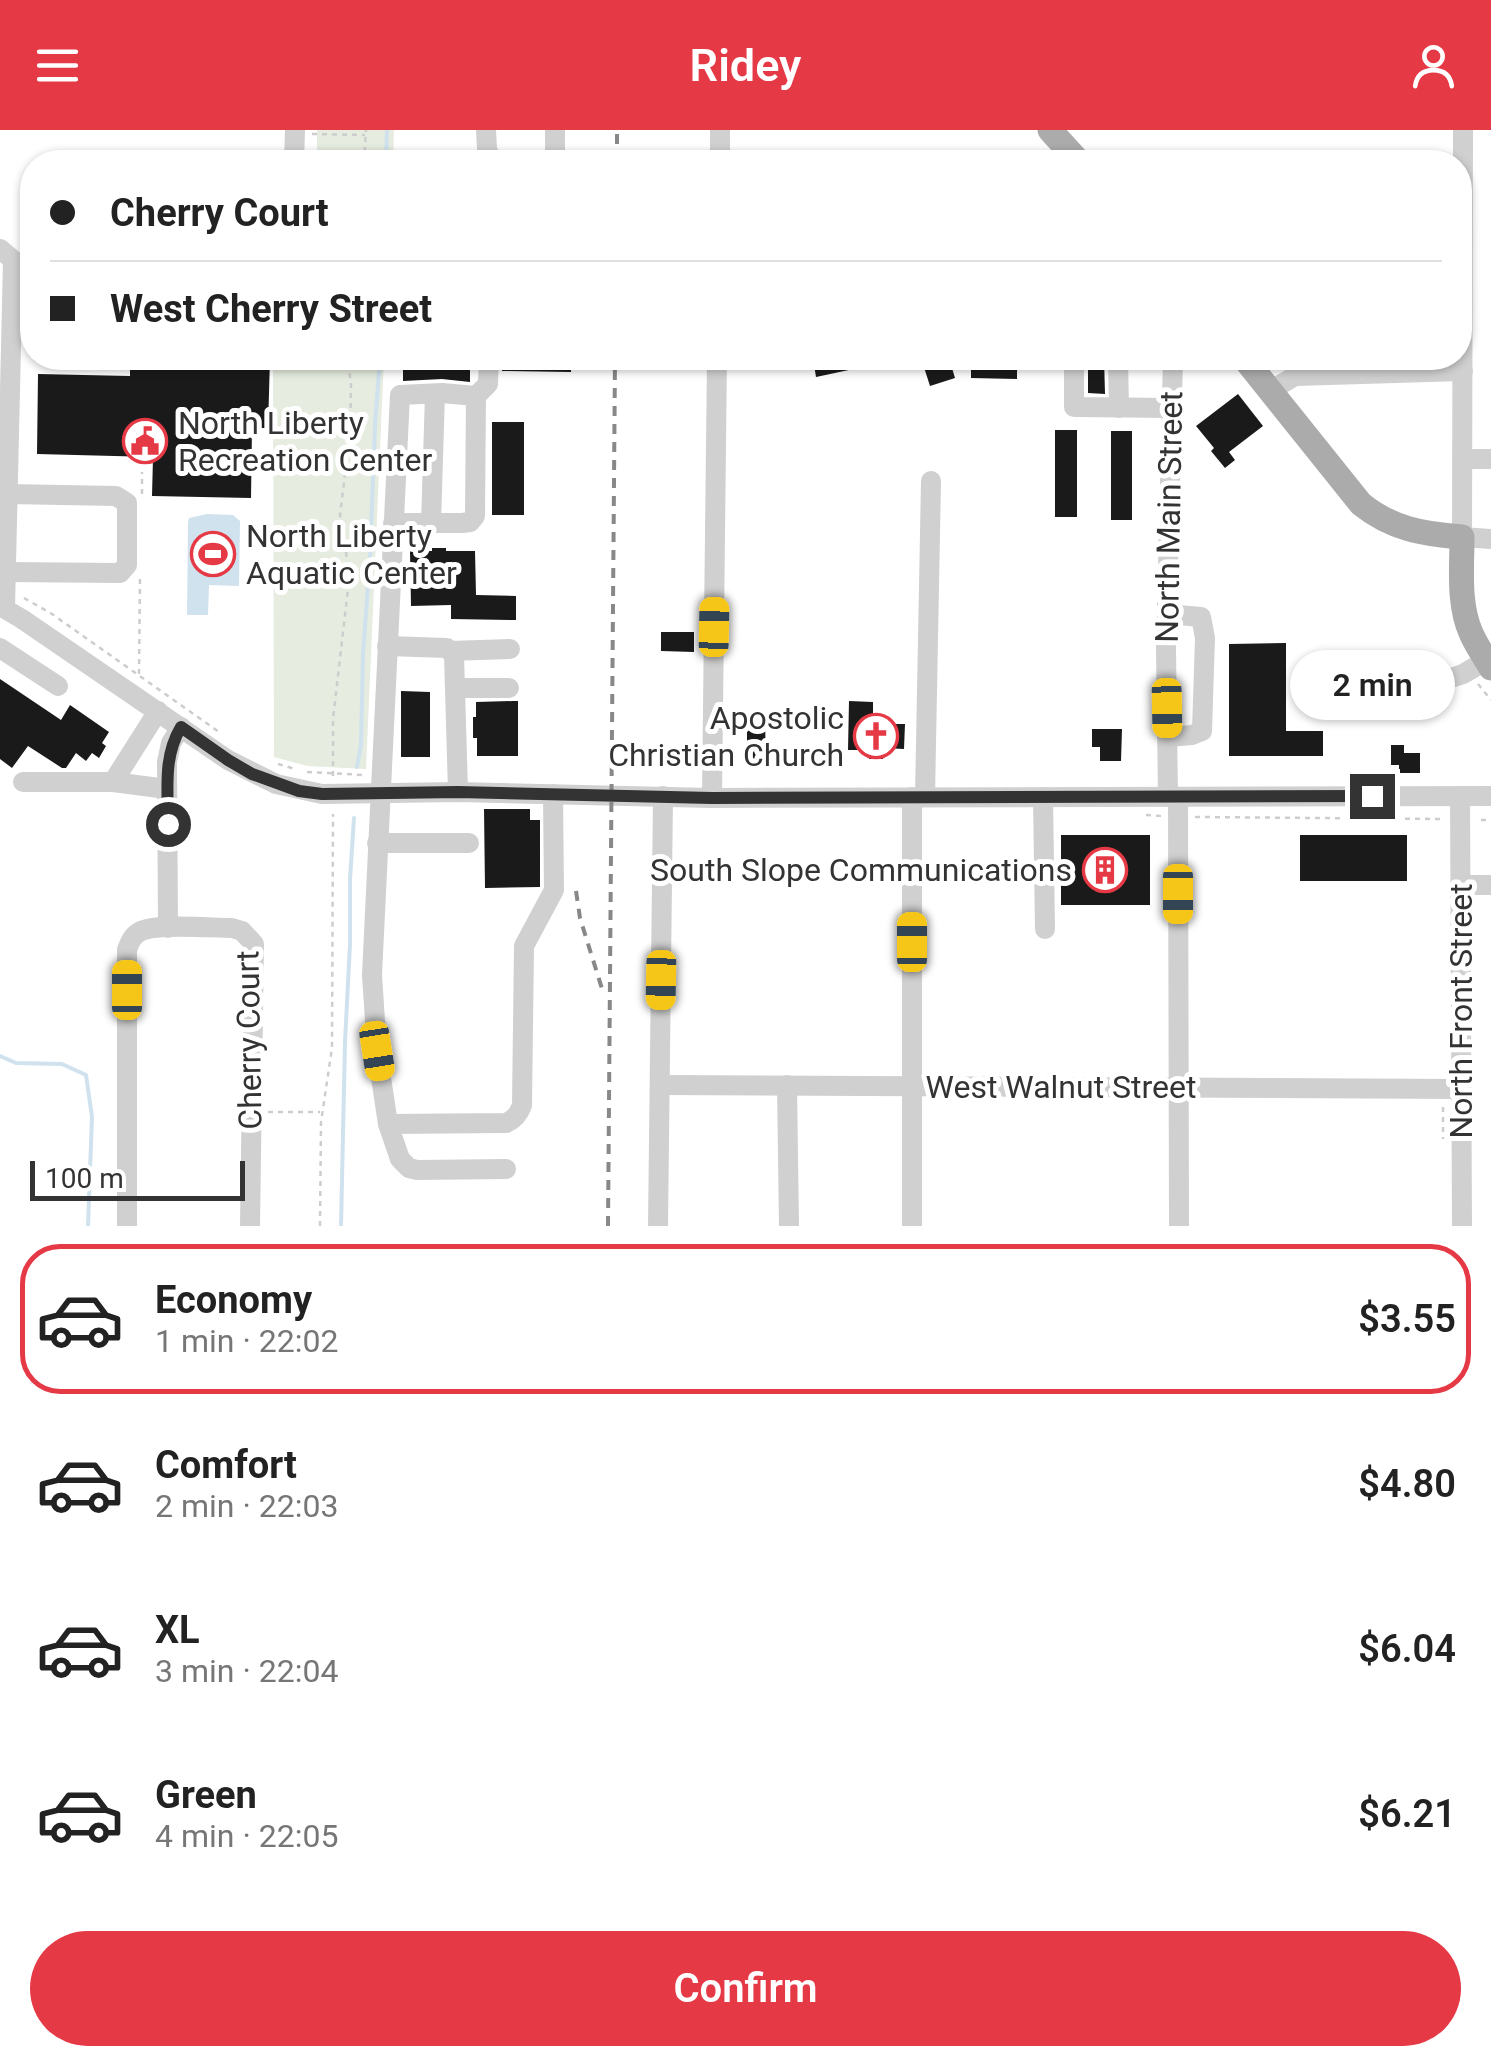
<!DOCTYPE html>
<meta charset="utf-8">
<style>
body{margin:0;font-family:Roboto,sans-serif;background:#f6f6f6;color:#222;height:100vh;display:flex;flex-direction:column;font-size:38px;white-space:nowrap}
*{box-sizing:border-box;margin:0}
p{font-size:32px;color:#767676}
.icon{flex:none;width:55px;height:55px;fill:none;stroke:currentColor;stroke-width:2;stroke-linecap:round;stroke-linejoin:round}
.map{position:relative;height:1096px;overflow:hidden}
.details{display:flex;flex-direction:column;background:#fff;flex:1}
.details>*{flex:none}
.banner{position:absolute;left:20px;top:20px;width:1452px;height:220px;border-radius:40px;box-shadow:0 2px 8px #0004;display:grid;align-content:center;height:220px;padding:0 30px;background:#fff}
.scale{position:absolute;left:30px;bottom:25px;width:215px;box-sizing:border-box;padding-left:10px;border:5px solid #333;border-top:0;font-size:28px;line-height:35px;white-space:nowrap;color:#333;-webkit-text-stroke:8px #fff;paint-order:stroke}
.end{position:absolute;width:45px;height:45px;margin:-22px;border:12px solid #333;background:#fff;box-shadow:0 0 0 5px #fff}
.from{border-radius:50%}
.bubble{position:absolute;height:70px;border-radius:35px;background:#fff;box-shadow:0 2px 8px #0004;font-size:32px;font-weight:600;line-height:70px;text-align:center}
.car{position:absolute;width:30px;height:60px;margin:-30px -15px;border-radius:12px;box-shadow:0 0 8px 2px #0007;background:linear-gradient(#f5c518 24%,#345 0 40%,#f5c518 0 76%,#345 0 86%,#f5c518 0)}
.banner b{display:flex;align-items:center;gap:35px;height:95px;font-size:38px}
.banner b+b{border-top:2px solid #e0e0e0}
.banner i{width:25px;height:25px;background:#222}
ul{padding:18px 0 0;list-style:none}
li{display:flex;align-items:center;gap:30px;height:150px;margin:0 20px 15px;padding:0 10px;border:5px solid transparent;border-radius:40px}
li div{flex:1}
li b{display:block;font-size:38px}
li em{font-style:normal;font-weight:600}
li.on{border-color:#e63946}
li>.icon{width:90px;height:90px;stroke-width:1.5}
.action{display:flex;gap:20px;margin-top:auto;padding:20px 30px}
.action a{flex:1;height:115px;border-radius:60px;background:#e63946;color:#fff;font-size:40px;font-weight:600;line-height:115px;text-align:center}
header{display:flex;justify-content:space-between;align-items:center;height:130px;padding:0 30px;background:#e63946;color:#fff;font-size:45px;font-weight:600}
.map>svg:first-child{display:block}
.green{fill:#e6ecdf}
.water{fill:#cfe2ee}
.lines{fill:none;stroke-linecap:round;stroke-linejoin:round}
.stream{stroke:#cfe2ee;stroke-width:4}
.building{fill:#1a1a1a}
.path{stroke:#cdcdcd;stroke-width:2.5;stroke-dasharray:5 5;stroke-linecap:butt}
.minor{stroke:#d0d0d0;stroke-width:20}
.major{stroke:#ababab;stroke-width:25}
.rail{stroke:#888;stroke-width:4;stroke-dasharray:10 8;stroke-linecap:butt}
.route{stroke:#333;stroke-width:12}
.labels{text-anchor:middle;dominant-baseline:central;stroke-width:10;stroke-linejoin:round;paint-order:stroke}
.poi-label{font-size:32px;fill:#333;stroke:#fff;text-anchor:start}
.street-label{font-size:32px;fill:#333;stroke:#fff}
</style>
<header><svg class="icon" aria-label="menu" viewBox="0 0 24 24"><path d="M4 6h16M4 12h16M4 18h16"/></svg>Ridey<svg class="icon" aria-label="person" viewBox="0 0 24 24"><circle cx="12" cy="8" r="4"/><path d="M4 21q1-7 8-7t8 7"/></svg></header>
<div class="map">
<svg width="1491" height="1096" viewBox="0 0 1491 1096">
<rect width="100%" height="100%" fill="#fff"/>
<g class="green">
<path d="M317,0H394L393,32H317Z"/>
<path d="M273,228H384L366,639L307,636L274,627Z"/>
</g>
<path class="water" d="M207,384L233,385L240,391L239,456L209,455L208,485H187L188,392L189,388Z"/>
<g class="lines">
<g class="stream">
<path d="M386,32L387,0"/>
<path d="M357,637L361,615L363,524L370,428L375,295L380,228"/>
<path d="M0,926L16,933L62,934L86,945L92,987L88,1096"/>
<path d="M341,1096L345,912L350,814V749L354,688"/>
</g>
</g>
<g class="building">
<path d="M130,228H270L268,298H252L251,368L152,366L153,327L37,324L38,244L130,246Z"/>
<path d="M403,228H470V252L442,249L403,251Z"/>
<path d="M503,228H571V242L502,241Z"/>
<path d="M813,228H890L891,231L816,247Z"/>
<path d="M921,228H949L955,248L930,256Z"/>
<path d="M971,228H1017V249L971,248Z"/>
<path d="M1088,228H1104L1105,264L1088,263Z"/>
<path d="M1238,264L1263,296L1229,322L1235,330L1225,338L1211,321L1214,318L1196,296Z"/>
<rect x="492" y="292" width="32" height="93"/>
<rect x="1055" y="300" width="22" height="87"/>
<rect x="1111" y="301" width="21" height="89"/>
<path d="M432,418H446V421H475L476,465L516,466V490L451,489V475L411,476L410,421H432Z"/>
<path d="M661,502H694V522L661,521Z"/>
<path d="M1286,513V601H1323V626H1229V514Z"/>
<path d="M0,549L61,590L70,575L109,602L102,613L106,616L99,628L92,623L86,631L76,623L66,638H62L28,616L12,638L0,629Z"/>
<path d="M401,561L430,562V627H401Z"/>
<path d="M513,571H518V626H477V608H473V587H476V572Z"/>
<path d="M849,571L873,572V594H905L904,619L883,618V629H869V620H848Z"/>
<path d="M747,591H765L766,633H747Z"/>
<path d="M1092,599H1122L1121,631H1100V617H1092Z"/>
<path d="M1391,615H1404V623H1420V643H1399V635H1391Z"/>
<path d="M484,679H530V690H540V757L485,758Z"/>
<rect x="1061" y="705" width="89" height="70"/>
<rect x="1300" y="705" width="107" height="46"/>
</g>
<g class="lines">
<g class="path">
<path d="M312,4L365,5"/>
<path d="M364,32L366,0"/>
<path d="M142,364V342"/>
<path d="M24,468L52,484L219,602"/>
<path d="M139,544L140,447"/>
<path d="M1478,554L1491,570"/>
<path d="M278,634L295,639"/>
<path d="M307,642L364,645"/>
<path d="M333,646V589L348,459L346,421L340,385L350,304L351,255L348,228"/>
<path d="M1146,685L1162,686"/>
<path d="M1195,687L1442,689"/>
<path d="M1481,690H1491"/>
<path d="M1443,977V1009"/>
<path d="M268,982H320"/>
<path d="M320,1096L321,992L332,918L333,684"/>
</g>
<g class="minor">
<path d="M486,0L487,19L492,32"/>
<path d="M1463,0L1462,407L1491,409"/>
<path d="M294,32L295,0"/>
<path d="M555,32V0"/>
<path d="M720,32V0"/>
<path d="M0,119L13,130L5,478"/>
<path d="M489,228L488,254L476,266L442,263L400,265L372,845L377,921L388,994L400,1029L409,1038L417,1040L506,1039"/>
<path d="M1074,228V277L1172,278"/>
<path d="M1118,228L1119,278"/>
<path d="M1270,261L1295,246L1463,241"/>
<path d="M1463,329H1491"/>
<path d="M393,393H462L470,392L475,386L476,266"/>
<path d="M431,393L435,264"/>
<path d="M6,442L120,443L127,435V373L116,366L8,364"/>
<path d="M0,476L22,489L228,630L276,654L322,664L458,662L712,668L1491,666"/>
<path d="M1167,484L1201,487L1205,508L1202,601L1192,605L1168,607"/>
<path d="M387,516L447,518L454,525L458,662"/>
<path d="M0,518L58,556"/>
<path d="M450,521L510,519"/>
<path d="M1373,549L1445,550L1463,544L1487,530"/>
<path d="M455,558H509"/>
<path d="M23,652H113L158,581"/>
<path d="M113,652L167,659"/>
<path d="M1460,666L1462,1096"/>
<path d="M925,667L931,351"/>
<path d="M1043,667L1045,799"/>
<path d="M1168,667L1166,520L1173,228"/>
<path d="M1178,667L1179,1096"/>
<path d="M712,668L717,228"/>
<path d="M377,713H469"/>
<path d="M1460,755H1491"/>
<path d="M168,798L167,632L171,613L181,597"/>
<path d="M660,955L1462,959"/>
<path d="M787,955L789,1096"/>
<path d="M388,994L506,993C515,989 519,984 522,975L524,816L554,760L553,664"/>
<path d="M127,1096V820C130,811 133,805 141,801C159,793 211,798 232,798L242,801L254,814L250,1096"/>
<path d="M658,1096L663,666"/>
<path d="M912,1096V667"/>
</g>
<g class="major">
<path d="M1050,0L1079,32"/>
<path d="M1244,228L1361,374C1392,399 1423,404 1462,407C1462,438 1458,474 1471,503C1476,515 1484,526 1491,538"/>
</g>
<g class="rail">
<path d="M617,32V0"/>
<path d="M576,761L580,788L603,862"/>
<path d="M608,1096L615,228"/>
</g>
</g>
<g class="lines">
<path class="route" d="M168,694C168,659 163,627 181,597L228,630L252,644L299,661L322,664L458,662L712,668L1372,666"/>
</g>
<defs>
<symbol id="civic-ring" viewBox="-11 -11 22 22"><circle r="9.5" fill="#fff" stroke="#e63946" stroke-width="1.5"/><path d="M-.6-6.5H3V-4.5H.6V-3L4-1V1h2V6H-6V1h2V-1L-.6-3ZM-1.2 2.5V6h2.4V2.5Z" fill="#e63946"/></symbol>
<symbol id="stadium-ring" viewBox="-11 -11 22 22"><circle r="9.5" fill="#fff" stroke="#e63946" stroke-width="1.5"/><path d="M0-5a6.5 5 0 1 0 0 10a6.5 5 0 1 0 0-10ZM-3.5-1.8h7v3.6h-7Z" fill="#e63946"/></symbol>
<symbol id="church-ring" viewBox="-11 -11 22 22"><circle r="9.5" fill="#fff" stroke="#e63946" stroke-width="1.5"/><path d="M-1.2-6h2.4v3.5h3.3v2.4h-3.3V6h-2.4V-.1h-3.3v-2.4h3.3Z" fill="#e63946"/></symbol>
<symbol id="building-ring" viewBox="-11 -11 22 22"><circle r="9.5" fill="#fff" stroke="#e63946" stroke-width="1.5"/><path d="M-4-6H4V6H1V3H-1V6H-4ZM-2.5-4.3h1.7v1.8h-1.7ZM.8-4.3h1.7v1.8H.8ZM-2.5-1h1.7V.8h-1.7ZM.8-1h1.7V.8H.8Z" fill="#e63946"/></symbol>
</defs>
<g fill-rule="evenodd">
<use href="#civic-ring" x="120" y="286" width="50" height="50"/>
<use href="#stadium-ring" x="188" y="399" width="50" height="50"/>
<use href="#church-ring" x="851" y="581" width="50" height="50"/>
<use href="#building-ring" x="1080" y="715" width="50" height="50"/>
</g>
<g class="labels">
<g class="poi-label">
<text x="178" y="293">North Liberty<tspan x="178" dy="37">Recreation Center</tspan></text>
<text x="246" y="406">North Liberty<tspan x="246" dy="37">Aquatic Center</tspan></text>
<text x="844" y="588" text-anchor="end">Apostolic<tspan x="844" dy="37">Christian Church</tspan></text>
<text x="1072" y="740" text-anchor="end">South Slope Communications</text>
</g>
<g class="street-label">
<text transform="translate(1169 387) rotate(-89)">North Main Street</text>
<text transform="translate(1461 881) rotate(-90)">North Front Street</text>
<text transform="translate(249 910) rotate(-91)">Cherry Court</text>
<text x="1061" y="957">West Walnut Street</text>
</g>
</g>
</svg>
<div class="scale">100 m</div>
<i class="end from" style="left:168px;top:694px"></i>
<i class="end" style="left:1372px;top:666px"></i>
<div class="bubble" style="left:1290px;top:520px;width:165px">2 min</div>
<i class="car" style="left:714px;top:497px;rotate:1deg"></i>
<i class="car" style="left:1167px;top:578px;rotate:179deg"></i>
<i class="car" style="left:1178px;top:764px;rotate:180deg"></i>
<i class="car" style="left:912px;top:812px;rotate:0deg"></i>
<i class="car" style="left:661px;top:850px;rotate:181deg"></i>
<i class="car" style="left:127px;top:860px;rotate:0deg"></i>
<i class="car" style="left:377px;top:921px;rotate:171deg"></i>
<div class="banner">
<b><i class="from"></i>Cherry Court</b>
<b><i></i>West Cherry Street</b>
</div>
</div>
<section class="details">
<ul>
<li class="on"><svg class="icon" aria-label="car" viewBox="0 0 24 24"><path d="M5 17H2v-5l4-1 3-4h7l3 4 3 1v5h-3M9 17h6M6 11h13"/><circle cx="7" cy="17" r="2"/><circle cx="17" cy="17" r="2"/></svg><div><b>Economy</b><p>1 min · 22:02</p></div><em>$3.55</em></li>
<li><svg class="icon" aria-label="car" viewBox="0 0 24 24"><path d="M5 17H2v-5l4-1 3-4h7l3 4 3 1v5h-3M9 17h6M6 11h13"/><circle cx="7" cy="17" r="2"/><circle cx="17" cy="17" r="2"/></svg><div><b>Comfort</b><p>2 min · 22:03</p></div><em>$4.80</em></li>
<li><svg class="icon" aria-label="car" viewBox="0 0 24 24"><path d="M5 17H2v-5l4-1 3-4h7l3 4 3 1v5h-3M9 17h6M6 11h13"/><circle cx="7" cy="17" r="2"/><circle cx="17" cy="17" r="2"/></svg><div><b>XL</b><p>3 min · 22:04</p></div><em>$6.04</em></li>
<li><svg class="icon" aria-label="car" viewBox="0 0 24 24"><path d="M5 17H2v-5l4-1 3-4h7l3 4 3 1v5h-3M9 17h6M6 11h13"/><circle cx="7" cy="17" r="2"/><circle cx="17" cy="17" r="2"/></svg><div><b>Green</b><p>4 min · 22:05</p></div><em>$6.21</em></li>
</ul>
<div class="action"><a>Confirm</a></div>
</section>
